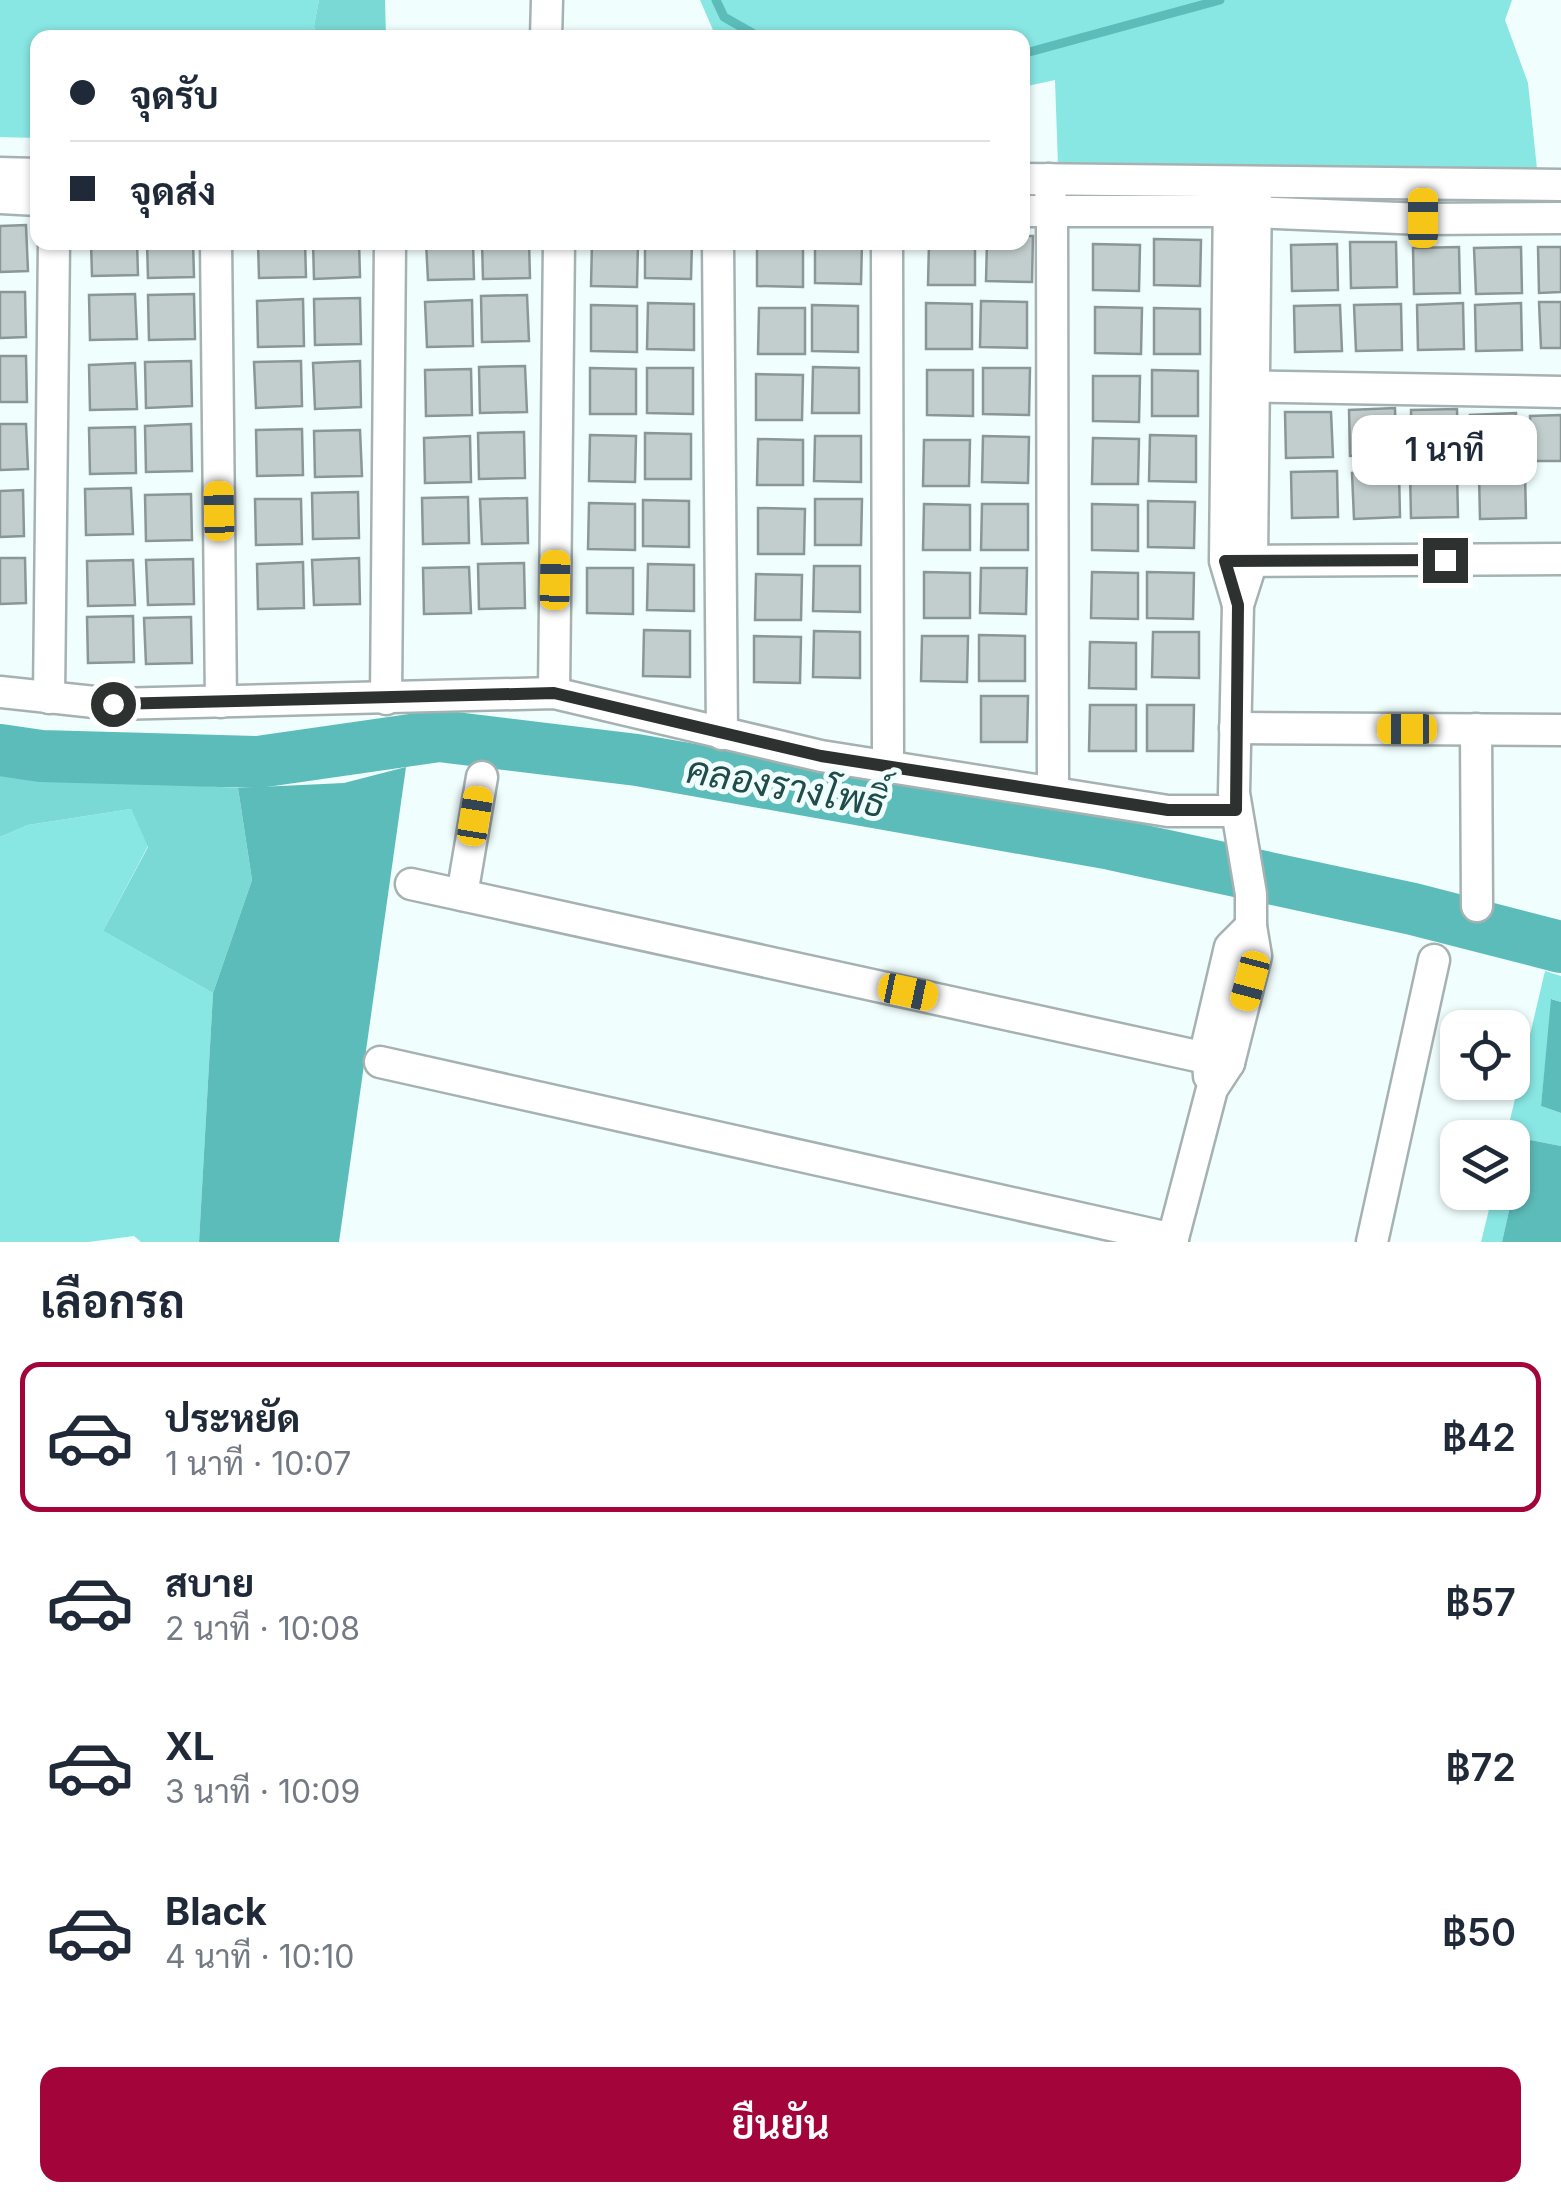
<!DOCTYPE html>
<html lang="th">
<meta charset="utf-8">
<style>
body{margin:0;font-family:Inter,Sarabun,sans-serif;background:#f2f2f3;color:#1f2937;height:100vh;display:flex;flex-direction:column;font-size:38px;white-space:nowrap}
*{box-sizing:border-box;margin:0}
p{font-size:32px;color:#747a83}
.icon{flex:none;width:55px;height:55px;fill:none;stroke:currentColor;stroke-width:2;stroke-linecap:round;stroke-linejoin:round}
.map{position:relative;height:1242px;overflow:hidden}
.sheet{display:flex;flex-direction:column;background:#fff;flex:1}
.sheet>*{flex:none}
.banner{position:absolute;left:30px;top:30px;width:1000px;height:220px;border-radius:20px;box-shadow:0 2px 8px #0004;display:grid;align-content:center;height:220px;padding:0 40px;background:#fff}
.tools{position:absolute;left:1440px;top:1010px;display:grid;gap:20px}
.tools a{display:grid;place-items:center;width:90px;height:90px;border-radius:20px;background:#fff;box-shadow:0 2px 8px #0004;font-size:50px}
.end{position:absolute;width:45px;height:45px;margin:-22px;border:12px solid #2d3231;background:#fff;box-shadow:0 0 0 5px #fff}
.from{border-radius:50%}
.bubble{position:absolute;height:70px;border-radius:20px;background:#fff;box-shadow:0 2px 8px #0004;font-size:32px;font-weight:600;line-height:70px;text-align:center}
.car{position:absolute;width:30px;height:60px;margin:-30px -15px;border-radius:12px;box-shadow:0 0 8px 2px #0007;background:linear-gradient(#f5c518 24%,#345 0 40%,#f5c518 0 76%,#345 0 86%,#f5c518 0)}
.banner b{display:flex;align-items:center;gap:35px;height:95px;font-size:38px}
.banner b+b{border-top:2px solid #e0e1e3}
.banner i{width:25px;height:25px;background:#1f2937}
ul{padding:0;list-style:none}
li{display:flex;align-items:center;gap:30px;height:150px;margin:0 20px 15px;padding:0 20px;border:5px solid transparent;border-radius:20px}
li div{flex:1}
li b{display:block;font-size:38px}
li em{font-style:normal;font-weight:600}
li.active{border-color:#a3053a}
li>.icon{width:90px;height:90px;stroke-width:1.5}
h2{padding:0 40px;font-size:45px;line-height:120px}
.button{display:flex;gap:20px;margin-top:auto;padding:20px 40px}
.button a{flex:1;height:115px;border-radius:20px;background:#a3053a;color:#fff;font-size:40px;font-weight:600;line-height:115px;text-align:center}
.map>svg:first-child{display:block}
.green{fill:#88e6e3}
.forest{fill:#7ad9d5}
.water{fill:#5cbcb9}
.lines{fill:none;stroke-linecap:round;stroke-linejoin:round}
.stream{stroke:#5cbcb9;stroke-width:9}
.river{stroke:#5cbcb9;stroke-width:52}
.building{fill:#c2cecd;stroke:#8b9696;stroke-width:2.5}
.minor-casing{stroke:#a6b2b2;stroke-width:35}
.minor{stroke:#fff;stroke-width:30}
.route{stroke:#2d3231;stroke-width:12}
.labels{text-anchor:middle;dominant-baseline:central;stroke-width:10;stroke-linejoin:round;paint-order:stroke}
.water-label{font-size:38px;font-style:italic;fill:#204c4a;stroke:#f1fefe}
</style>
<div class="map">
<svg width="1561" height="1242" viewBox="0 0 1561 1242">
<rect width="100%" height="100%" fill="#f1fefe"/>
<g class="green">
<path d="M0,0H319L314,26L316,37L38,38L37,138L0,137Z"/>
<path d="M700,0H1512L1505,20L1528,83L1537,169L1058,165L1055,80L1023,87L1022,38L716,37Z"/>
<path d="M131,809L148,846L103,931L213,993L199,1242H141L134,1236L88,1242H0V837L28,825Z"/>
<path d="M1545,971L1561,976V1002L1552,999L1541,1106L1561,1113V1146L1525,1139L1502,1242H1481L1493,1193L1512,1192V1138L1506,1137Z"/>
</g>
<g class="forest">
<path d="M319,0H385L386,37H316L314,26Z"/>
<path d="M0,774L238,788L252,880L213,993L103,931L148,847L131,809L28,825L0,837Z"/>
</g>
<g class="water">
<path d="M406,767L339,1242H199L213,993L252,880L238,788L344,783Z"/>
<path d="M1551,999L1561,1002V1113L1541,1106Z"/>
<path d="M1525,1139L1561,1146V1242H1502Z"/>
</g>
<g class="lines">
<g class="stream">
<path d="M716,0L724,17L761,38"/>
<path d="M1022,54L1220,0"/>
</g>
<path class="river" d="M0,750L41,756L258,762L439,736L637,760L1111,844L1413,909L1561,947"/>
</g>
<g class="building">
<path d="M26,225L28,271L0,272V226Z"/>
<path d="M1022,236H1033L1032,282L986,281L987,242H1022Z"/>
<path d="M1154,239L1201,240L1200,286L1154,285Z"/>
<path d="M91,242H137L138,275L92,276Z"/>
<path d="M147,242H193L194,277L148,278Z"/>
<path d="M258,242H305L306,277L259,278Z"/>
<path d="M313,242H359L360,277L314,279Z"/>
<path d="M426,242H473L474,279L428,280Z"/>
<path d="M482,242H529L530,278L483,279Z"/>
<path d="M592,242H638L637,287L591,286Z"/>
<path d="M645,242H692L691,279L645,278Z"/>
<path d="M757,242H803V287L757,286Z"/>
<path d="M815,242H862L861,284L815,283Z"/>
<path d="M929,242H975V285H928Z"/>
<path d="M1350,242H1396L1397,287L1351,288Z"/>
<path d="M1093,244L1140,245L1139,291L1093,290Z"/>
<path d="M1337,244L1338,290L1292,291L1291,245Z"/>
<path d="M1459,247L1460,293L1414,294L1413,248Z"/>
<path d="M1521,247L1522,293L1476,294L1474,248Z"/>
<path d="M1538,247H1561V292L1539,293Z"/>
<path d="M0,292H25L26,337L0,338Z"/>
<path d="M135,294L137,339L90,340L89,295Z"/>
<path d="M194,294L195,339L149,340L148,295Z"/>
<path d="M527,295L529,341L482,342L481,296Z"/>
<path d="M360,298L361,344L315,345L314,299Z"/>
<path d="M303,299L304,346L258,347L257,301Z"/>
<path d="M472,300L473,346L427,347L425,302Z"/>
<path d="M981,301L1027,302V348L980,347Z"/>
<path d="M1539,302H1561V348H1541Z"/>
<path d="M648,303L694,304V350L647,349Z"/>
<path d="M926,303L972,304V349H926Z"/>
<path d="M1463,303L1464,349L1418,350L1417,305Z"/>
<path d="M1521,303L1522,350L1476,351L1475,305Z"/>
<path d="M1401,304L1402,350L1356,351L1354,305Z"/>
<path d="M591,305L637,306V352L591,351Z"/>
<path d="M812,305L858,306V352L812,351Z"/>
<path d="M1340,305L1342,351L1295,352L1294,306Z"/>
<path d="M1095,307L1142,308L1141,354L1095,353Z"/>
<path d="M759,308H805V354H758Z"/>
<path d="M1154,308L1200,309V354H1154Z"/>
<path d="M0,356H26L27,402H0Z"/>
<path d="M191,361L192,406L146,408L145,362Z"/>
<path d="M301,361L302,406L256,408L254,362Z"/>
<path d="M360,361L361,407L315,409L313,363Z"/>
<path d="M135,363L137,409L90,410L89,365Z"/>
<path d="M525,366L527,412L480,413L479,367Z"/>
<path d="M813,367L859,368V413H812Z"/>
<path d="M590,368L636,369V414H590Z"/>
<path d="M647,368H693V414L647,413Z"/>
<path d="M983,368H1030L1029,415L983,414Z"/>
<path d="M471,369L472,415L426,416L425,370Z"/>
<path d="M927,370H973V416L927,415Z"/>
<path d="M1152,370L1198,371V416H1152Z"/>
<path d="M756,374L803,375L802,420H756Z"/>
<path d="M1093,376H1140L1139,422L1093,421Z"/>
<path d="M1395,408L1396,454L1350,456L1349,410Z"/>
<path d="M1457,409L1458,455L1412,456L1411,410Z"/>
<path d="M1285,412H1331L1333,457L1286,458Z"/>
<path d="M1516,413L1518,459L1471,460L1470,415Z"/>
<path d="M1561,415V461H1531L1530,416Z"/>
<path d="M0,424H26L28,469L0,470Z"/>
<path d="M191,424L192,471L146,472L145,426Z"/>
<path d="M135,427L136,473L90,474L89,428Z"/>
<path d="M302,429L303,475L257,476L256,430Z"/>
<path d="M360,430L362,476L315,477L314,431Z"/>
<path d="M524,432L525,478L479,479L478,433Z"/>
<path d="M645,433L691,434V479H645Z"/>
<path d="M590,435L636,436L635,482L589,481Z"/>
<path d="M1150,435L1196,436V482L1149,481Z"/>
<path d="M470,436L471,482L425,483L424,438Z"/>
<path d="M815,436H861V482L814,481Z"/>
<path d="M983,436L1029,437L1028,483L982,482Z"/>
<path d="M1093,438L1139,439L1138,484H1092Z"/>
<path d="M758,439L803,440V485H757Z"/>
<path d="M924,440H970L969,486H923Z"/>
<path d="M1337,471L1338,517L1292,518L1291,472Z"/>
<path d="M1399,471L1400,517L1354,519L1352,473Z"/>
<path d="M1457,471L1458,517L1411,518L1410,472Z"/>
<path d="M1525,472L1526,518L1480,519L1479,474Z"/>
<path d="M131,488L133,534L86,535L85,489Z"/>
<path d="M23,490L24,536L0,537V491Z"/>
<path d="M358,492L359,538L313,539L312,493Z"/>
<path d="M191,494L192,540L146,541L145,495Z"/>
<path d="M468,497L469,543L423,544L422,498Z"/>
<path d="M527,498L528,543L482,544L480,499Z"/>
<path d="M255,499H301L302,544L256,545Z"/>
<path d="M815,499H862L861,545H815Z"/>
<path d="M643,500L689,501V547L643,546Z"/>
<path d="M1148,501L1195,502L1194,548L1148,547Z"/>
<path d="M589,503L635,504V550L588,549Z"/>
<path d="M924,504L970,505V550H923Z"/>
<path d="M982,504H1028V550H981Z"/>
<path d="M1092,504L1138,505V551L1092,550Z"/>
<path d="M758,508L805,509L804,554H758Z"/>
<path d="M0,558H25L26,603L0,604Z"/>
<path d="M359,558L360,604L314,605L312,560Z"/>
<path d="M193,559L194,604L148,605L146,560Z"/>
<path d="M133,560L135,605L88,606L87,561Z"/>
<path d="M303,562L304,608L258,609L257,564Z"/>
<path d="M524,563L525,608L479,609L478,564Z"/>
<path d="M648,564L694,565V611L647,610Z"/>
<path d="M814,566H860V612L813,611Z"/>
<path d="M469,567L471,613L424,614L423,568Z"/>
<path d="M587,568H633V614L587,613Z"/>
<path d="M981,568H1027L1026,614L980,613Z"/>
<path d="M924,572L970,573V618H924Z"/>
<path d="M1092,572L1138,573V619L1091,618Z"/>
<path d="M1147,572L1194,573L1193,619L1147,618Z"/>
<path d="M756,574L802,575L801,620H755Z"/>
<path d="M133,616L134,662L88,663L87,617Z"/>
<path d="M191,617L192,663L146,664L144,618Z"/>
<path d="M644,630L690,631V677L643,676Z"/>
<path d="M814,631L860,632V678L813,677Z"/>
<path d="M1153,632H1199V678L1152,677Z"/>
<path d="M979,635L1025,636V681H979Z"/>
<path d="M754,636L801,637L800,683L754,682Z"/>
<path d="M922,636H968L967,682L921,681Z"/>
<path d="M1090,642L1136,643V689L1089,688Z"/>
<path d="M981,696H1028L1027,742H981Z"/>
<path d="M1090,705H1136V751H1089Z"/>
<path d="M1147,705H1194L1193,751H1147Z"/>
</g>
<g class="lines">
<defs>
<g id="minor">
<path d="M546,38L547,0"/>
<path d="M0,173L38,174"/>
<path d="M1022,179L1561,185"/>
<path d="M1049,179L1052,212L1053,791"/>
<path d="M1229,195L1225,561L1238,605"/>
<path d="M0,198L38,200"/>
<path d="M1022,211H1229L1423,219L1561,218"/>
<path d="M216,242L221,702"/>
<path d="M718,242L722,734"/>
<path d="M887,242L888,767"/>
<path d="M1235,386L1561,392"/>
<path d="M1233,561L1561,559"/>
<path d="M0,692L113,704L554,693L821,756L1168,811H1236"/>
<path d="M554,693L559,242"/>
<path d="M49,698L54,242"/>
<path d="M386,699L390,242"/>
<path d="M1235,728L1561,730"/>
<path d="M1476,729L1477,906"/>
<path d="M411,884L1229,1063"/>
<path d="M462,895L482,777"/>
<path d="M380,1062L1173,1239"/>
<path d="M1209,1076L1207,1045L1230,947L1251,926"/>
<path d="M1172,1242L1212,1089L1229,1063L1256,956L1251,926V894L1234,793L1238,605L1252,561L1256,182"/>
<path d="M1372,1242L1434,960"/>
</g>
</defs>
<use href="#minor" class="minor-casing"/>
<use href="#minor" class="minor"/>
</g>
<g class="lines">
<path class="route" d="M113,704L554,693L821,756L1168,810H1236L1238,605L1225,561L1445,560"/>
</g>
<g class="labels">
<g class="water-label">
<text transform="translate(786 786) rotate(10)">คลองรางโพธิ์</text>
</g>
</g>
</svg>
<div class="tools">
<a><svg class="icon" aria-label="locate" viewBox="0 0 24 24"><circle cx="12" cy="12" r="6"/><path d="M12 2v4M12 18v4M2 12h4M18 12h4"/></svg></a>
<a><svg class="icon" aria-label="layers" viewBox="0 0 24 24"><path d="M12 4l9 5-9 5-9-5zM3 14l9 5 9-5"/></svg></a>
</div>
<i class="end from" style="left:113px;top:704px"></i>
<i class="end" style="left:1445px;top:560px"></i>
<div class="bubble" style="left:1352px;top:415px;width:185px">1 นาที</div>
<i class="car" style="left:1423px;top:218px;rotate:0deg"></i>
<i class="car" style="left:219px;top:511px;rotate:359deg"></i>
<i class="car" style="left:555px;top:580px;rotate:1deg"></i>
<i class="car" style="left:1407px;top:729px;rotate:270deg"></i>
<i class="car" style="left:475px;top:816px;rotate:9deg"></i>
<i class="car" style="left:1250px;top:981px;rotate:195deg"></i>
<i class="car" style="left:908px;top:992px;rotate:102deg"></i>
<div class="banner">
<b><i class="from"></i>จุดรับ</b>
<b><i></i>จุดส่ง</b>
</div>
</div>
<section class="sheet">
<h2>เลือกรถ</h2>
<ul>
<li class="active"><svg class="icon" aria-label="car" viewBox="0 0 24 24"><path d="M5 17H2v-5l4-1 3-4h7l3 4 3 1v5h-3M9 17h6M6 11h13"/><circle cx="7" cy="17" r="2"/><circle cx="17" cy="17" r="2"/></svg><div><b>ประหยัด</b><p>1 นาที · 10:07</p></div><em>฿42</em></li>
<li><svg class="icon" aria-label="car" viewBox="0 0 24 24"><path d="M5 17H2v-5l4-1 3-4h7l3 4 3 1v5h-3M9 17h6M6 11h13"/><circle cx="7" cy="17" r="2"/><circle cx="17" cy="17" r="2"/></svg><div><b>สบาย</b><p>2 นาที · 10:08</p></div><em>฿57</em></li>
<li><svg class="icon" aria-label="car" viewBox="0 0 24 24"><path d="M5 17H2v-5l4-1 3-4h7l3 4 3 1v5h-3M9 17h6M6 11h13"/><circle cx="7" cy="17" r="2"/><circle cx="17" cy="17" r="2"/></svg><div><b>XL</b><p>3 นาที · 10:09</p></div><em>฿72</em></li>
<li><svg class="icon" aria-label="car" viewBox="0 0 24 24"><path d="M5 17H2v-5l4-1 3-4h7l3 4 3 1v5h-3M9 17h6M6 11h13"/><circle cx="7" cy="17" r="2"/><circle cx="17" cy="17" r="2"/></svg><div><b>Black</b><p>4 นาที · 10:10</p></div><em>฿50</em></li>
</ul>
<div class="button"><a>ยืนยัน</a></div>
</section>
